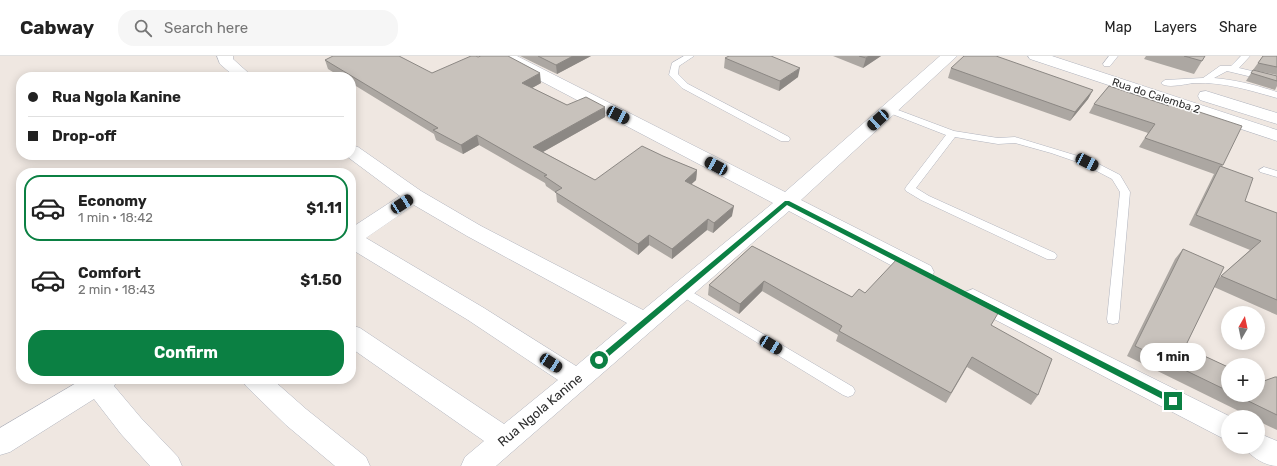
<!DOCTYPE html>
<meta charset="utf-8">
<style>
body{margin:0;font-family:Rubik,sans-serif;background:#f6f6f6;color:#222;height:100vh;display:flex;flex-direction:column;font-size:15px;white-space:nowrap}
*{box-sizing:border-box;margin:0}
p{font-size:13px;color:#767676}
.icon{flex:none;width:22px;height:22px;fill:none;stroke:currentColor;stroke-width:2;stroke-linecap:round;stroke-linejoin:round}
.map{position:relative;flex:1;overflow:hidden}
.details{position:absolute;left:16px;top:112px;width:340px;height:216px;display:flex;flex-direction:column;background:#fff;border-radius:16px;box-shadow:0 2px 10px #0003}
.details>*{flex:none}
.hud{position:absolute;left:16px;top:16px;width:340px;height:88px;border-radius:16px;box-shadow:0 2px 10px #0003;display:grid;align-content:center;height:88px;padding:0 12px;background:#fff}
.needle{width:26px;rotate:9deg}
.controls{position:absolute;left:1221px;top:250px;display:grid;gap:8px}
.controls a{display:grid;place-items:center;width:44px;height:44px;border-radius:50%;background:#fff;box-shadow:0 2px 10px #0003;font-size:20px}
.end{position:absolute;width:18px;height:18px;margin:-9px;border:5px solid #0b8043;background:#fff;box-shadow:0 0 0 2px #fff}
.from{border-radius:50%}
.bubble{position:absolute;height:28px;border-radius:14px;background:#fff;box-shadow:0 2px 10px #0003;font-size:13px;font-weight:700;line-height:28px;text-align:center}
.car{position:absolute;width:12px;height:24px;margin:-12px -6px;border-radius:5px;box-shadow:0 0 3px 1px #0007;background:linear-gradient(#222 24%,#8ab4d8 0 40%,#222 0 76%,#8ab4d8 0 86%,#222 0)}
.hud b{display:flex;align-items:center;gap:14px;height:38px;font-size:15px}
.hud b+b{border-top:1px solid #e0e0e0}
.hud i{width:10px;height:10px;background:#222}
ul{padding:7px 0 0;list-style:none}
li{display:flex;align-items:center;gap:12px;height:66px;margin:0 8px 6px;padding:0 4px;border:2px solid transparent;border-radius:16px}
li div{flex:1}
li b{display:block;font-size:15px}
li em{font-style:normal;font-weight:700}
li.active{border-color:#0b8043}
li>.icon{width:36px;height:36px;stroke-width:1.5}
.cta{display:flex;gap:8px;margin-top:auto;padding:8px 12px}
.cta a{flex:1;height:46px;border-radius:16px;background:#0b8043;color:#fff;font-size:16px;font-weight:700;line-height:46px;text-align:center}
header{display:flex;align-items:center;gap:24px;box-sizing:border-box;height:56px;padding:0 20px;background:#fff;border-bottom:1px solid #e0e0e0}
header strong{font-size:19px}
nav{display:flex;gap:22px;margin-inline-start:auto;font-size:14px}
.search{width:280px;height:36px;background:#f6f6f6;display:flex;align-items:center;gap:10px;box-sizing:border-box;padding:0 14px;border-radius:16px;color:#767676;font-size:15px}
.map>svg:first-child{display:block}
.lines{fill:none;stroke-linecap:round;stroke-linejoin:round}
.service-casing{stroke:#b1b4be;stroke-width:1}
.minor-casing{stroke:#b1b4be;stroke-width:1}
.secondary-casing{stroke:#b1b4be;stroke-width:1}
.service{fill:#fff;fill-rule:evenodd}
.minor{fill:#fff;fill-rule:evenodd}
.secondary{fill:#fff;fill-rule:evenodd}
.wall{fill:#aca7a2}
.shaded-wall{fill:#8c8884}
.building{fill:#c8c2bc;stroke:#8c8884}
.route{fill:#0b8043}
.labels{text-anchor:middle;dominant-baseline:central;stroke-width:3;stroke-linejoin:round;paint-order:stroke}
.far-street-label{font-size:11px;fill:#2e2e2e;stroke:#fff}
.street-label{font-size:13px;fill:#2e2e2e;stroke:#fff}
</style>
<header>
<strong>Cabway</strong>
<div class="search"><svg class="icon" aria-label="search" viewBox="0 0 24 24"><circle cx="10" cy="10" r="6"/><path d="M15 15l6 6"/></svg>Search here</div>
<nav><a>Map</a><a>Layers</a><a>Share</a></nav>
</header>
<div class="map">
<svg width="1277" height="410" viewBox="0 0 1277 410">
<rect width="100%" height="100%" fill="#efe7e1"/>
<g class="lines">
<defs>
<g id="service">
<path d="M684,0H694L679,10L678,18L688,28L789,81L790,83L789,85H781L682,32L669,19L672,7Z"/>
<path d="M1109,0H1118L1110,10H1104L1103,8Z"/>
<path d="M1241,0H1250L1239,12L1277,21V27L1227,15L1214,22C1236,24 1256,29 1277,36V42C1248,34 1225,26 1194,27C1185,28 1166,33 1161,27L1165,24L1203,22L1220,10H1231Z"/>
<path d="M890,51L954,75L998,82L1015,81L1091,104L1120,119L1130,136L1119,263L1118,267L1113,268L1108,267L1107,263L1120,136L1112,123L1083,108L1051,97L1015,87L998,88L955,81L916,132L929,140L1055,197L1057,200L1055,203H1047L921,144L906,135L905,133L906,131L946,79L887,56L885,54Z"/>
<path d="M1264,111L1277,115V121L1260,116L1259,114Z"/>
<path d="M682,230L853,331L855,335L853,339L848,341L843,339L678,238L676,235L678,232Z"/>
</g>
<g id="minor">
<path d="M217,0H233V3L253,21H235L220,8Z"/>
<path d="M497,0H517L785,136L940,0H957L801,144L931,210L934,216L931,222L923,224L915,222L789,155L496,410H461L465,401L484,385L351,292V269L360,272L504,368L558,324L468,264L351,193V172L400,140L345,99H351V89L358,91L421,135L481,170L643,254L773,147L499,3ZM414,149L467,180L627,267L576,310L484,252L366,182Z"/>
<path d="M973,233L1231,361H1228V385L965,248L961,242L965,236Z"/>
<path d="M83,323H118L114,330L141,362L178,401L182,410H150L121,378L94,343L10,396L0,399V372Z"/>
<path d="M242,323H272L306,353L366,401L370,410H335L286,369L246,330Z"/>
<path d="M1258,377L1277,385V410C1266,410 1250,401 1245,391H1258Z"/>
</g>
<g id="secondary">
<path d="M1028,0H1052L1277,74V85L1030,3Z"/>
<path d="M1206,35L1277,57V68L1200,44L1198,40L1200,36Z"/>
</g>
</defs>
<use href="#service" class="service-casing"/>
<use href="#minor" class="minor-casing"/>
<use href="#secondary" class="secondary-casing"/>
<use href="#service" class="service"/>
<use href="#minor" class="minor"/>
<use href="#secondary" class="secondary"/>
</g>
<g class="wall">
<path d="M520,0H591L557,18Z"/>
<path d="M833,0H881L863,12Z"/>
<path d="M1146,0H1205L1194,18L1144,3Z"/>
<path d="M1263,0H1277V19L1253,14Z"/>
<path d="M478,1L541,27L532,32L567,49L605,61L543,96L595,124L663,100L697,114L696,124L691,128L732,160L713,177L707,174L672,203L649,189L638,199L557,146L556,137L546,130L545,127L479,89L463,98L436,84L434,78L351,27V21H341L328,13L325,4L432,17Z"/>
<path d="M725,2L798,21L779,35L724,12Z"/>
<path d="M951,12L1093,34L1088,43L1070,65L948,22Z"/>
<path d="M1253,14L1277,20V30L1275,34L1246,25Z"/>
<path d="M1109,30L1223,109L1222,110L1245,145L1277,157V259L1214,231L1185,291L1228,311V339H1258L1261,326L1277,321V374L1258,365V361H1251L1127,300L1175,203L1183,193L1218,223L1221,220L1250,194L1189,169L1214,118L1139,91L1148,77L1089,57L1094,48Z"/>
<path d="M752,190L852,241L865,237L991,269L1038,339L1031,349L967,311L946,347L836,285L838,279L762,235L739,258L708,239L709,229Z"/>
</g>
<g class="shaded-wall">
<path d="M573,0H591L557,18L556,9Z"/>
<path d="M869,0H881L863,12L866,2Z"/>
<path d="M800,12L798,21L779,35L780,25Z"/>
<path d="M540,17L541,27L523,37L522,27Z"/>
<path d="M1093,34L1088,43L1070,65L1075,56Z"/>
<path d="M605,51V61L534,101L533,91Z"/>
<path d="M477,79L479,89L463,98L461,89Z"/>
<path d="M697,114L696,124L684,135L685,125Z"/>
<path d="M734,150L732,160L713,177L714,167Z"/>
<path d="M708,163L707,174L672,203V193Z"/>
<path d="M649,179V189L638,199V188Z"/>
<path d="M764,225L762,235L739,258L740,248Z"/>
</g>
<g class="building">
<path d="M333,0H399L432,17L471,0H476L478,1L481,0H508L540,17L522,27L567,49L586,41L605,51L533,91L595,124L642,90L663,100L697,114L685,125L734,150L714,167L708,163L672,193L649,179L638,188L555,136L562,132L544,120L547,119L477,79L461,89L433,74L438,72L325,4Z"/>
<path d="M538,0H573L556,9Z"/>
<path d="M729,0H771L800,12L780,25L725,2Z"/>
<path d="M859,0H869L866,2Z"/>
<path d="M964,0H996L1093,34L1075,56L951,12Z"/>
<path d="M1184,0H1205L1202,5Z"/>
<path d="M1263,0H1277V11L1258,7Z"/>
<path d="M1253,14L1277,20V25L1251,17Z"/>
<path d="M1109,30L1169,50L1172,47L1242,70L1223,109L1145,82L1155,68L1094,48Z"/>
<path d="M1220,110L1253,122L1245,145L1277,157V244L1221,220L1261,185L1196,159Z"/>
<path d="M752,190L852,241L859,233L865,237L898,202L1000,254L991,269L1052,303L1038,339L972,301L951,337L839,275L842,270L764,225L740,248L709,229Z"/>
<path d="M1183,193L1224,211L1185,291L1228,311V335L1135,290Z"/>
<path d="M1275,321H1277V359L1236,339H1258V325L1261,326Z"/>
</g>
<path class="route" d="M785,145H789L1176,343V347H1170L787,149L602,306H597V302Z"/>
<g class="labels">
<g class="far-street-label">
<text transform="translate(1156 40) rotate(18)">Rua do Calemba 2</text>
</g>
<g class="street-label">
<text transform="translate(540 354) rotate(-40)">Rua Ngola Kanine</text>
</g>
</g>
</svg>
<div class="controls">
<a><svg class="needle" viewBox="-14 -14 28 28"><path d="M0-13l5 13h-10z" fill="#e53935"/><path d="M0 13l5-13h-10z" fill="#767676"/></svg></a>
<a>+</a>
<a>−</a>
</div>
<i class="end from" style="left:599px;top:304px"></i>
<i class="end" style="left:1173px;top:345px"></i>
<div class="bubble" style="left:1140px;top:287px;width:66px">1 min</div>
<i class="car" style="left:618px;top:59px;rotate:117deg"></i>
<i class="car" style="left:878px;top:64px;rotate:228deg"></i>
<i class="car" style="left:1087px;top:106px;rotate:117deg"></i>
<i class="car" style="left:716px;top:110px;rotate:298deg"></i>
<i class="car" style="left:402px;top:148px;rotate:57deg"></i>
<i class="car" style="left:771px;top:289px;rotate:121deg"></i>
<i class="car" style="left:551px;top:307px;rotate:123deg"></i>
<div class="hud">
<b><i class="from"></i>Rua Ngola Kanine</b>
<b><i></i>Drop-off</b>
</div>
<section class="details">
<ul>
<li class="active"><svg class="icon" aria-label="car" viewBox="0 0 24 24"><path d="M5 17H2v-5l4-1 3-4h7l3 4 3 1v5h-3M9 17h6M6 11h13"/><circle cx="7" cy="17" r="2"/><circle cx="17" cy="17" r="2"/></svg><div><b>Economy</b><p>1 min · 18:42</p></div><em>$1.11</em></li>
<li><svg class="icon" aria-label="car" viewBox="0 0 24 24"><path d="M5 17H2v-5l4-1 3-4h7l3 4 3 1v5h-3M9 17h6M6 11h13"/><circle cx="7" cy="17" r="2"/><circle cx="17" cy="17" r="2"/></svg><div><b>Comfort</b><p>2 min · 18:43</p></div><em>$1.50</em></li>
</ul>
<div class="cta"><a>Confirm</a></div>
</section>
</div>
